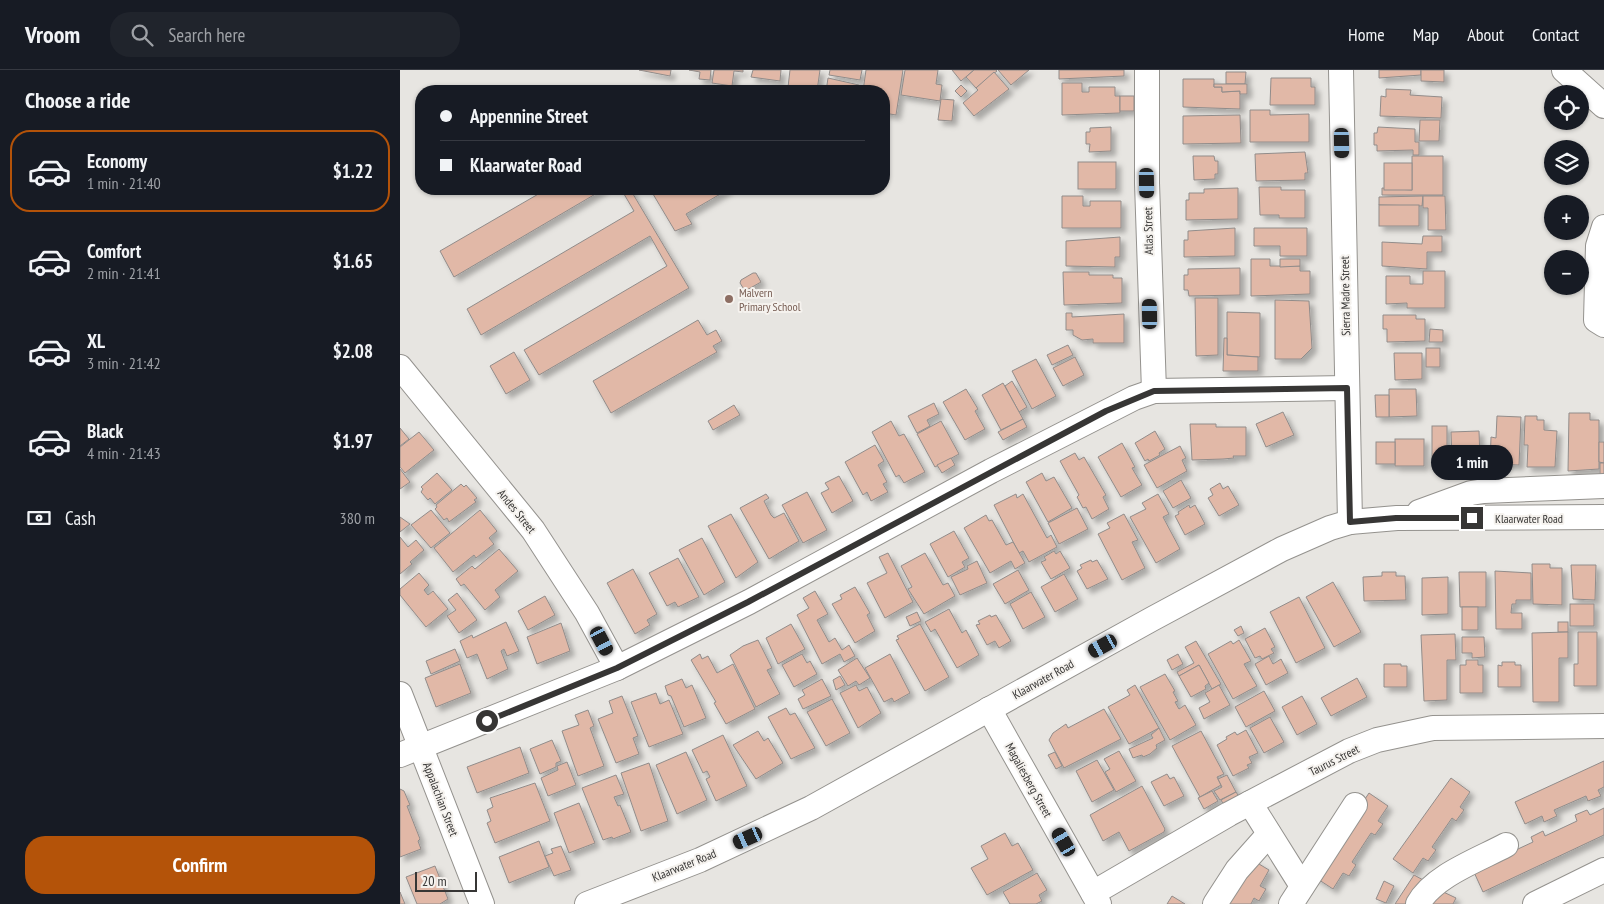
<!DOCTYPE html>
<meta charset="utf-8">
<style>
body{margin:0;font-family:"PT Sans Narrow",sans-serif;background:#20242c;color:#f1f3f6;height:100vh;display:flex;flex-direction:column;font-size:19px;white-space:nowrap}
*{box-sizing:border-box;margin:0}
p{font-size:16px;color:#9ea1a6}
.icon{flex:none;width:28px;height:28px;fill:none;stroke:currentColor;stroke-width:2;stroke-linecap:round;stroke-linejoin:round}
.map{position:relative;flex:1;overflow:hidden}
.drawer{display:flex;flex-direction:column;background:#171b24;width:400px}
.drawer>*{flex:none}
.banner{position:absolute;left:15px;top:15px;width:475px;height:110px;border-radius:20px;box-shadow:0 1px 4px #0004;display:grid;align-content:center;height:110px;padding:0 25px;background:#171b24}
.buttons{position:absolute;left:1144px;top:15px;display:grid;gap:10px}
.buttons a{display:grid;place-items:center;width:45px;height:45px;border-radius:50%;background:#171b24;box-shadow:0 1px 4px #0004;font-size:25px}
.scale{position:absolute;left:15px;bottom:12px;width:62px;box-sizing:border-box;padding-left:5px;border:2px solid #373635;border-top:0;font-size:14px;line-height:18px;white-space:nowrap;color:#373635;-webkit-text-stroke:4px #f5f2ee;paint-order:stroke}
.end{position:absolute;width:22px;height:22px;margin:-11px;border:6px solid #373635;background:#fff;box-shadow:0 0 0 2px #fff}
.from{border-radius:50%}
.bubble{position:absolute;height:35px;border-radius:18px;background:#171b24;box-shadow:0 1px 4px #0004;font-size:16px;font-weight:600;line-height:35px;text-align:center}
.car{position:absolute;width:15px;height:30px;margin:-15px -8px;border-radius:6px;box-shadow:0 0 4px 1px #0007;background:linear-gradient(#222 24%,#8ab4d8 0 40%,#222 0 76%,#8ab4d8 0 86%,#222 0)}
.banner b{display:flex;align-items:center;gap:18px;height:48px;font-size:19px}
.banner b+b{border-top:1px solid #363941}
.banner i{width:12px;height:12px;background:#f1f3f6}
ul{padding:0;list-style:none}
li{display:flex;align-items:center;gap:15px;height:82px;margin:0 10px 8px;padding:0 15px;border:2px solid transparent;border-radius:20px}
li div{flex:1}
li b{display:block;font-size:19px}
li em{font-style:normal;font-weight:600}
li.on{border-color:#b45309}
li>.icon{width:45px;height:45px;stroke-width:1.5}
h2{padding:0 25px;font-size:22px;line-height:60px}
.pay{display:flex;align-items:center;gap:12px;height:55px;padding:0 25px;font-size:19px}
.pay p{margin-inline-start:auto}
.cta{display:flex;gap:10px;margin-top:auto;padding:10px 25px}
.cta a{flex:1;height:58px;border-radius:20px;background:#b45309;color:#fff;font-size:20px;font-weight:600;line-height:58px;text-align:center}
header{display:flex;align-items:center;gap:30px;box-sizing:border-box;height:70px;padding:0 25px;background:#171b24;border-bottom:1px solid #363941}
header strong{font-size:24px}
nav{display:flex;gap:28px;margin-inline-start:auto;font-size:18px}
.search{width:350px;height:45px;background:#20242c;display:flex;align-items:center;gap:12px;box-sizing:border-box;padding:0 18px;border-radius:20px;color:#9ea1a6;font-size:19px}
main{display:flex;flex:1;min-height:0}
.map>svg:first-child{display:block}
.building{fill:#e1b8a7;stroke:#918c8a;filter:url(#shadow)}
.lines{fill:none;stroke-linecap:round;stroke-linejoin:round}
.minor-casing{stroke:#94928e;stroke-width:26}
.minor{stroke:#fff;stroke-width:24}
.route{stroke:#373635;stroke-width:6}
.education-dot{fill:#8d6e63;stroke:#f5f2ee;stroke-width:2}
.labels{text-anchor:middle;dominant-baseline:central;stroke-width:4;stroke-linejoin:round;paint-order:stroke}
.street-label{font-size:12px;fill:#373635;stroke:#f5f2ee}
.education-label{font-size:12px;fill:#785e54;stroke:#f5f2ee;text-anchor:start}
</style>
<header>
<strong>Vroom</strong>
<div class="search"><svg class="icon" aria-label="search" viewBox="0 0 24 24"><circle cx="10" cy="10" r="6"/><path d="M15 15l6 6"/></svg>Search here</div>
<nav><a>Home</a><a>Map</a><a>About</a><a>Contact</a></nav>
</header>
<main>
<section class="drawer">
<h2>Choose a ride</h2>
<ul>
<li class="on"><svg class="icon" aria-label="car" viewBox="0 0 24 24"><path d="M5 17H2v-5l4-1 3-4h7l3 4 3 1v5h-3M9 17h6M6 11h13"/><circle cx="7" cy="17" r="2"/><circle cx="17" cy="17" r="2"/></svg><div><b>Economy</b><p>1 min · 21:40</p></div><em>$1.22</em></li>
<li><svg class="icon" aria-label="car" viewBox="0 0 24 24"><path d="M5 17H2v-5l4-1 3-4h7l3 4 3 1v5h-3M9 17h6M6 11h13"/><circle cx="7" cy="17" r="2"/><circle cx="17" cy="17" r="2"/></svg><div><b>Comfort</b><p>2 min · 21:41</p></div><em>$1.65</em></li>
<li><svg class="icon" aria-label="car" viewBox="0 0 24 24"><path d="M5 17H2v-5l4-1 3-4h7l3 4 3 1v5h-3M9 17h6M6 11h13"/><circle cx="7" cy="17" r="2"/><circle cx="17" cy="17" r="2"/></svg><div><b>XL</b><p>3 min · 21:42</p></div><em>$2.08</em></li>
<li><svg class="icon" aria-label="car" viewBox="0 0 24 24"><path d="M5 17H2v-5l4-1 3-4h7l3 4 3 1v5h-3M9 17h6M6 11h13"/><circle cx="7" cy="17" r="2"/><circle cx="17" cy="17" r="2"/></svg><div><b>Black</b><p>4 min · 21:43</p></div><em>$1.97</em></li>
</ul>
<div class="pay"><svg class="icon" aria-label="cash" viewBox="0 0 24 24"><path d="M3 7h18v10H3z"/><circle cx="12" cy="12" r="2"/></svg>Cash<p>380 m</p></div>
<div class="cta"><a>Confirm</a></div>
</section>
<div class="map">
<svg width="1204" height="834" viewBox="0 0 1204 834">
<defs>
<filter id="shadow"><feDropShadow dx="4.5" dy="4.5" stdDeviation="2.5" flood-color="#0004"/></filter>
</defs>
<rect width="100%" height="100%" fill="#e7e5e1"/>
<g class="building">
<path d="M239,0H271L270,6Z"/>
<path d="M289,0H311L310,10L299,9L300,2Z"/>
<path d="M314,0H343V2L334,1L332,16L312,13Z"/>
<path d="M353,0H381L380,11L351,7Z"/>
<path d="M390,0H420L417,21L388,17Z"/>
<path d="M430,0H462L460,10L429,5Z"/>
<path d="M466,0H503L496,45L484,43V21H463Z"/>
<path d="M505,0H538L536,14L542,15L540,31L501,25Z"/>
<path d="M552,0H574L561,11Z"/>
<path d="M574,0H596L597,1L576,18L566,7Z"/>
<path d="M598,0H629L611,15Z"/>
<path d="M659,0H724V6L659,9Z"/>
<path d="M979,0H1021V5L979,8Z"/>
<path d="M1021,0H1044V12L1021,11Z"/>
<path d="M594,2L609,19L574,46L563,33L578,20L576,18Z"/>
<path d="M826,2H846L845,14H826Z"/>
<path d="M428,8L459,15L458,21H426Z"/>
<path d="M871,8H911V17H915V35H870Z"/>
<path d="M783,9H814V17H822V22L840,21V39L783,37Z"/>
<path d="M662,13H682V22H689V17H715V26H720V43L662,45Z"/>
<path d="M814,14H847V24H840V21L822,22V17H814Z"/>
<path d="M561,15L567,21L561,27L555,21Z"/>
<path d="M986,19L1011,20L1010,25L1042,27L1041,48L980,46L981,26L986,27Z"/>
<rect x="720" y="26" width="14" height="15"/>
<path d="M541,29L554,30L552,51L538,50Z"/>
<path d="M850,40H870V45L909,44V72H850Z"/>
<path d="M840,45L841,73L783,74V46Z"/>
<path d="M1020,50H1040L1039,71H1019Z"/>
<path d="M711,57V81L689,82L690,74H686V62H690V58Z"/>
<path d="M978,57L1015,59V72H1019V85H1013V80L977,81V75H974V63H977Z"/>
<path d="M905,82L908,103H905V110L856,111L855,84Z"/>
<path d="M793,86H814L815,91H818V104H815V109L794,110Z"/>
<path d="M1012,86H1043V125H982V118L1012,120Z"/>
<rect x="678" y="92" width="38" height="27"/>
<rect x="984" y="93" width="28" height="27"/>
<path d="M859,117H881V120H905V148H879V145H860Z"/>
<path d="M838,118V149L786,150V130H789V123H804V119Z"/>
<path d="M147,119H204L54,207L40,181Z"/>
<path d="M221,119H230L289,218L139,305L124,280L267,196L250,166L81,265L67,239L234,141Z"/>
<path d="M250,119H258L260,123L268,119H329L286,144L292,154L275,161Z"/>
<path d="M662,126H683V136H690V131H721V158H662Z"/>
<path d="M1023,126L1022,136L979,135V127Z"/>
<path d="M1023,126H1045L1046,160H1028V138H1023Z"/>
<rect x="979" y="135" width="40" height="21"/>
<path d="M835,158V186L784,187V170H788V161Z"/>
<path d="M854,158H907V186H880V176H854Z"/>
<path d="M1023,166H1042V182H1027V199L982,196V172L1022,174Z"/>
<path d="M720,167V187H715V197L666,196V171Z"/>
<path d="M851,189H870V196H900V201H910V224L851,226Z"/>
<path d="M880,189H900V196L880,197Z"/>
<path d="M840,198V225L789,226L788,220H784V205H788V199Z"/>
<path d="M1023,201H1045V238H1007V233L986,234V206H1010V214H1023Z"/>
<path d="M663,202H689V205H713V208H722V233L664,235Z"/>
<path d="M353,203H356L361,212L345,221L340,213L341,210Z"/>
<path d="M795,228H818V285L796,286Z"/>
<path d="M875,230L909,231L912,278L901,289H875Z"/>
<path d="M827,242L860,243V287L827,285Z"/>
<path d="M666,243H672V247L724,244V273H693V269L682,270L673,265V260H666Z"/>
<path d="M983,245H1016V249H1025V271L987,272V259H983Z"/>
<path d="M298,250L307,265L316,260L322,271L313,276L317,282L211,343L193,311Z"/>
<path d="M1030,259L1043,260V272H1029Z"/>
<path d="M824,268H827V285L858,287V301H823Z"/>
<path d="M668,275L673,285L652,295L647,285Z"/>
<rect x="1026" y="278" width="14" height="19"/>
<path d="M114,282L130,310L106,324L90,296Z"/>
<path d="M994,283H1022V309L995,310Z"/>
<path d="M675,287L684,305L663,316L653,298Z"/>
<path d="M636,289L656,326L632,339L612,301Z"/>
<path d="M612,311L627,337L619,342L605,316Z"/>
<path d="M603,313L623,349L601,360L582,325Z"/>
<path d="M566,319L578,339L575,341L585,359L565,370L543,332Z"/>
<path d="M989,319H1016L1017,346L989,347Z"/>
<path d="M975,325H989V347H976Z"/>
<path d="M534,333L539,344L527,350L530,356L517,363L508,346Z"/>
<path d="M334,335L340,345L313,360L308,351Z"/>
<path d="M883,342L894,365L866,377L856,354Z"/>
<path d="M1169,343H1190V350H1199V399L1168,401Z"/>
<path d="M1097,346L1121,347L1119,395L1090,394L1091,367L1096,368Z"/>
<path d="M1125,346H1137V350H1144V360L1157,361L1155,397H1127L1128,375H1124Z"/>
<path d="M623,349L627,357L603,370L598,362Z"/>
<path d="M491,351L499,366L504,364L525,402L504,413L499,405L496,407L472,362Z"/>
<path d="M541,351L559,384L535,397L517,364Z"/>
<path d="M790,354H816V357H846V386H833L834,388L823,389L792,390Z"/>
<rect x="1032" y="356" width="15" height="36"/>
<path d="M0,358L9,369L0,376Z"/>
<path d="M755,361L765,379L759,383L760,385L749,391L748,389L745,391L735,373Z"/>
<path d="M1079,361L1080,389L1052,390L1051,362Z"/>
<path d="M19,362L34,380L5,403L0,397V377Z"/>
<rect x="995" y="369" width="29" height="27"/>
<rect x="976" y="372" width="19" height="22"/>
<path d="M1199,372H1204V393L1199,392Z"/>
<path d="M722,373L735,397L732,398L742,415L721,427L698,387Z"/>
<path d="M475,375L484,391L478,395L487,412L483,414L488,422L471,431L467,422L463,425L445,392Z"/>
<path d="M780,376L786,388L782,390L787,401L757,418L744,395Z"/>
<path d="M675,383L679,390L684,387L706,425L703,427L709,439L692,449L686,437L683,438L677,427L679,425L660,391Z"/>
<path d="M551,388L555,395L542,403L537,395Z"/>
<rect x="1200" y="393" width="4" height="17"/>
<path d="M0,399L10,412L0,419Z"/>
<path d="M37,403L52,420L35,434L30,428L28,430L21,422L23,419L21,417Z"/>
<path d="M642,403L646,411L654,407L672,438L648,452L626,412Z"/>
<path d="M439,406L453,431L432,443L421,423L429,419L425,413Z"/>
<path d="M781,410L791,428L773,438L763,421Z"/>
<path d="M820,413L823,419L828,416L839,435L819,446L808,428L813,425L810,419Z"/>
<path d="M61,414L64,417L66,415L77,428L74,430L76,432L49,452L47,448L44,450L35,439L37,437L36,435Z"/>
<path d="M407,422L427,460L403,473L382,435Z"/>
<path d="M366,424L369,428L364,431L371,445L374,448L384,443L399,471L369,489L340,438Z"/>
<path d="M616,424L617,428L623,424L647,468L651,465L657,477L629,492L623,481L619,483L594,435Z"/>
<path d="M758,424L769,444L763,447L780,479L756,493L730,447L746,439L742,433Z"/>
<path d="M789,435L790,438L795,435L805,454L785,465L775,446L779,444L778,442Z"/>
<path d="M677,438L688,459L659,474L648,453Z"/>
<path d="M31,440L50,463L31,478L11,455Z"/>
<path d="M80,440L97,461L89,468L94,474L76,488L74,485L53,502L34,478Z"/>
<path d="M331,444L358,492L336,508L308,456Z"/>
<path d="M724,444L738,470L732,472L745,498L722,510L698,464L710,458L707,453Z"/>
<path d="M586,445L589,451L592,450L606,475L613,472L625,493L615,499L611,491L590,503L564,458Z"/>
<path d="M0,447L10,454L0,462Z"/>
<path d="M554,461L569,488L562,492L565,497L548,507L530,474Z"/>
<path d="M0,467L8,477L16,470L24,480L10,492L12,494L0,504Z"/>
<path d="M302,468L325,512L304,525L279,480Z"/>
<path d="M99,479L118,501L95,520L100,527L85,540L64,514L61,516L56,509L72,496L75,499Z"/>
<path d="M654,481L656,484L660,481L670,498L651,509L641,492L646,490L644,487Z"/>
<path d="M488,483L513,532L485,548L467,513L487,503L479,487Z"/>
<path d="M525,483L543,515L548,513L555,526L524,544L508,519L512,517L501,496Z"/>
<path d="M278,488L299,527L278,537L275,532L267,536L249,503Z"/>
<path d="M691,490L692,492L697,490L708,509L687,519L677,501L682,498L680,495Z"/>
<path d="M577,491L587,513L560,525L551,507L568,499L567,496Z"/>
<path d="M1132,494H1150V498H1162V535L1133,534Z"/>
<path d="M1171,495H1196L1195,530L1173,529Z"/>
<path d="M233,499L257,544L247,550L250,555L235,564L207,513Z"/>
<path d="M618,500L629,520L605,534L593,514Z"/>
<path d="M1095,501L1131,503V530H1116V534H1112L1111,543H1122V559H1096Z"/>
<path d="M982,502H996V506H1005L1006,530L964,531L963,507L982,506Z"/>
<path d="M1059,502H1086V537H1060Z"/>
<path d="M19,503L29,515L24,520L28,525L33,521L48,539L26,557L0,525V519Z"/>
<path d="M664,504L678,529L655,542L641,517Z"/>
<path d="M1048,507V544L1022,545V508Z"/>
<path d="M933,512L961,562L934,577L906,527Z"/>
<path d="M455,517L470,543L467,545L475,561L455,573L432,534L442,529L440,525Z"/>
<path d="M415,521L428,544L417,550L429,572L435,568L442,580L449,575L455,586L444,592L440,584L422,594L397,545L409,538L403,528Z"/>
<path d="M631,522L645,547L623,559L610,534Z"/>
<path d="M57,523L77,550L59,563L47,546L56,540L48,530Z"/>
<path d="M145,526L155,545L128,560L118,541Z"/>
<path d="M899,527L925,578L896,593L870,542Z"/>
<rect x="1170" y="534" width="24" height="22"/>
<rect x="1062" y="537" width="16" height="23"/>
<path d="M549,539L562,563L566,560L579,585L557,598L535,559L531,562L525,552Z"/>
<path d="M517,542L521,551L510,556L506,547Z"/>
<path d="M590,545L591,547L596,545L611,571L599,578L595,571L587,575L576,555L580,554L578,551Z"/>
<path d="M106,552L119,581L107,586L104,579L101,581L108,599L87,609L77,584L67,588L60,571L72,565L73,568Z"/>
<rect x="1158" y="552" width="10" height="10"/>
<path d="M161,553L170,581L137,594L127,567Z"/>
<path d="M391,554L405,579L378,594L366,568Z"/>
<path d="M520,554L549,607L525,621L496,570L499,569L497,566Z"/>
<path d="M841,556L844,563L838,566L834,560Z"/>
<path d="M865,558L875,577L871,579L874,583L862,589L860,586L855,588L845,569Z"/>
<path d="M1168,562V588H1159V632H1133L1132,563Z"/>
<path d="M1178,562H1197V616H1174V594H1178Z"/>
<path d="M1055,564L1056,590H1047V630L1024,631L1021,565Z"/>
<path d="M1062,567H1084L1085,587L1072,588V583H1062Z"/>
<path d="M358,570L372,598L367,600L380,624L356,637L330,585L343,576Z"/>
<path d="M839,570L851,591L844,594L857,616L833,629L808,584L831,571L833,574Z"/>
<path d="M796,571L821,614L812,619L799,595L779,606L777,602L794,593L785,577Z"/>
<path d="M55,579L60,591L31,604L26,591Z"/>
<path d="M300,584L302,589L308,586L317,603L333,594L355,639L326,654L314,633L316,632L291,590Z"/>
<path d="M402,584L407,593L410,591L417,604L394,617L382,595Z"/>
<path d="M490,584L510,623L494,632L492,628L484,632L465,598Z"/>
<path d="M778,584L783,594L772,600L767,590Z"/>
<path d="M869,586L873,594L881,589L888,603L866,615L855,594Z"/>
<path d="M457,588L470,608L459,615L456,611L448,616L438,600Z"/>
<path d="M1066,590H1078V595H1083V623H1060V595H1066Z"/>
<path d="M1102,592H1115V595H1121V617H1098V595L1102,596Z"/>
<path d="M60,594L71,623L36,637L25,608Z"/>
<path d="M984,594H1001V596H1007V617H984Z"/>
<path d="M799,595L809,613L805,616L806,619L791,627L779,606Z"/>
<path d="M765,604L775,621L773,622L778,631L775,632L779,639L785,635L796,655L770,670L740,617Z"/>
<path d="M440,606L445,615L436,620L433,610Z"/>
<path d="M957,608L967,627L931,646L921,628Z"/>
<path d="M282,609L286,618L292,615L306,648L284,657L271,626L268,625L265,616Z"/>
<path d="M422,609L431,626L403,639L398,629L405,625L402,620Z"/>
<path d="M456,615L459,621L467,617L481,643L458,658L440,623Z"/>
<path d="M735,615L759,658L729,674L708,637L730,625L727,620Z"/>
<path d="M819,615L830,635L804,649L799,638L810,632L805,623Z"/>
<path d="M864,621L875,641L846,657L835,637Z"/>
<path d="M256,623L260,634L269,630L283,664L249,677L231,632Z"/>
<path d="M222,626L238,666L233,668L239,684L216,693L198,649L213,643L209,631Z"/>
<path d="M902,626L917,654L897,665L882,637Z"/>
<path d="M432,629L450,663L426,676L407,642Z"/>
<path d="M386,638L390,645L395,643L415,678L391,689L368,647Z"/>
<path d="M704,639L721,669L664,698L649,670L653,663L666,654L668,658Z"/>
<path d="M188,640L194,656L190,658L204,696L178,706L162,661L179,655L175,645Z"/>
<path d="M870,647L884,672L864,683L850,658Z"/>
<path d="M759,658L765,670L756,675L757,678L750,684L743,687L742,685L733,688L729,679L753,668L751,665Z"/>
<path d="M846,660L858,683L849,687L852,693L847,695L849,698L833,706L817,675L827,669L826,667L835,662L837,665Z"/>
<path d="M358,661L364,671L368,668L383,693L356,709L333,675Z"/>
<path d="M801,661L824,704L817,707L821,715L800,727L772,676Z"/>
<path d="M323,665L347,716L316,731L306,709L310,707L307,701L303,703L292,680Z"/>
<path d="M152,670L161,691L156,693V697L140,704L130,679Z"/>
<path d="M120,677L129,703L77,723L67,697Z"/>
<path d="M719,681L736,711L716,722L705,702L710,699L704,689Z"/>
<path d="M286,682L307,730L277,744L256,695Z"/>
<path d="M655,682L662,696L656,699L648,685Z"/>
<path d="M697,690L714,720L692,732L676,701Z"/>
<path d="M1204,691V717L1198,720L1201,726L1188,731L1186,726L1154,740L1157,746L1144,752L1142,746L1125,754L1115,732Z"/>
<path d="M167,692L176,715L148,726L141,708L158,700L157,696Z"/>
<path d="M249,693L268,751L241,761L221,703Z"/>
<path d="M767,704L770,709L774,707L784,726L764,736L751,712Z"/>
<path d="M216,705L224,724L214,727L218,736L220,735L231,762L213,769L212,767L203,770L182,718Z"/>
<path d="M827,705L836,722L820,730L814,721L822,717L818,709Z"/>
<path d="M1051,708L1070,722L1060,737L1064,740L1056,751L1052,748L1032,777L1036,780L1028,791L1023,788L1013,803L993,789Z"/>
<path d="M135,713L150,751L95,773L87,753L91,751L87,740L93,737L90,728Z"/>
<path d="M742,716L765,759L764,762L729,781L719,762L703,771L690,745Z"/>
<path d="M0,719L4,721L10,735L7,736L20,769L18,771L21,779L0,787Z"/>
<path d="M812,721L818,731L804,739L798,728Z"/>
<path d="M836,722L840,728L825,737L821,730Z"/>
<path d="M969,723L988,736L978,751L983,754L975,765L971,763L952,792L956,795L949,806L943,803L933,819L913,806Z"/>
<path d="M179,733L195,773L169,783L154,743Z"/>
<path d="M1204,738V765L1083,822L1073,800L1133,772L1131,767L1143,761L1145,766L1177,751L1175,745L1187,740L1190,745Z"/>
<path d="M605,763L612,776L618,773L633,800L587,825L571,798L588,789L581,776Z"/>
<path d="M139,771L149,797L109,813L99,787Z"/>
<path d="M161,776L171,800L154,806L145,786L153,783L151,779Z"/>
<path d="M849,788L869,800L860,816L866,819L859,831L854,828L851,834H823Z"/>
<path d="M35,796L48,829L40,834H17L6,807Z"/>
<path d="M637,803L647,820L639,825L642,831L636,834H610L603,822Z"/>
<path d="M1014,805L1025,811L1013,834H995Z"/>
<path d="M984,811L994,816L986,833L976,829Z"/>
<path d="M1035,818L1056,828L1053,834H1027Z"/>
<path d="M0,822L5,834H0Z"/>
<path d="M772,826L785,834H767Z"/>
</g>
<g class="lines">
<defs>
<g id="minor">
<path d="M747,0V113L754,321"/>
<path d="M941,0L950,452"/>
<path d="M1164,0L1204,36"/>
<path d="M1204,157L1198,176L1196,250L1204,255"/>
<path d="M0,297L133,460L187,543L217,598"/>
<path d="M1019,442L1071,423L1084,421L1204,416"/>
<path d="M0,624L82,834"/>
<path d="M589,639L699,834"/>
<path d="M0,685L217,598L349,532L591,401L734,328L754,321L947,318"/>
<path d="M850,733L902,816"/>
<path d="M693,823L829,744L949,681L977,670L1033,658L1204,656"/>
<path d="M187,834L300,790L411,738L752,549L882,479L930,458L950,452L997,448L1204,447"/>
<path d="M815,834L837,800L869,764"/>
<path d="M891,834L955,735"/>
<path d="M1018,834C1033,806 1078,790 1106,775"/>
<path d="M1135,834L1204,800"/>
</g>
</defs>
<use href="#minor" class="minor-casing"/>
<use href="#minor" class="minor"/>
</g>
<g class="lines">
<path class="route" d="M87,651L217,598L348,532L706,341L754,321L947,318L950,452L996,448H1072"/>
</g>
<circle class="education-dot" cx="329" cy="229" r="5"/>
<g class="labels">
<g class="street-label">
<text transform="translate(748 161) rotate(-91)">Atlas Street</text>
<text transform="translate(945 226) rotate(-91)">Sierra Madre Street</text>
<text transform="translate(117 441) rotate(51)">Andes Street</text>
<text x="1129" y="448">Klaarwater Road</text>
<text transform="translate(643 609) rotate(-29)">Klaarwater Road</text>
<text transform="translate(934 690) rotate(-27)">Taurus Street</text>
<text transform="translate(629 710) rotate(61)">Magaliesberg Street</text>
<text transform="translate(41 729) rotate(69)">Appalachian Street</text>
<text transform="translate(284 795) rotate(-22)">Klaarwater Road</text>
</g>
<g class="education-label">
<text x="339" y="222">Malvern<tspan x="339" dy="14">Primary School</tspan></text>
</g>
</g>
</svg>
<div class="buttons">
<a><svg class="icon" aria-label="locate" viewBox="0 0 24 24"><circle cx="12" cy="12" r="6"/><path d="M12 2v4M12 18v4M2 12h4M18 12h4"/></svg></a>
<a><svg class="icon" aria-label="layers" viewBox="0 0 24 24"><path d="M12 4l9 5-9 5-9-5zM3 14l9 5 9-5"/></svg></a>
<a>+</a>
<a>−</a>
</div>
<div class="scale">20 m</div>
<i class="end from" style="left:87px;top:651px"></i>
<i class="end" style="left:1072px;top:448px"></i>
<div class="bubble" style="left:1031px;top:375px;width:82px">1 min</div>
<i class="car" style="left:942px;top:73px;rotate:179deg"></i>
<i class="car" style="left:747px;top:113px;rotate:179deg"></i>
<i class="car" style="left:750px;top:244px;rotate:359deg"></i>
<i class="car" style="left:202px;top:571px;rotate:152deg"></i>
<i class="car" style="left:703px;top:576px;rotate:241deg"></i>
<i class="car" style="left:348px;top:768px;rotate:246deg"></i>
<i class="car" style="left:664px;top:772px;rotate:330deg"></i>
<div class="banner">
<b><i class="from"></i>Appennine Street</b>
<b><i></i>Klaarwater Road</b>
</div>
</div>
</main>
